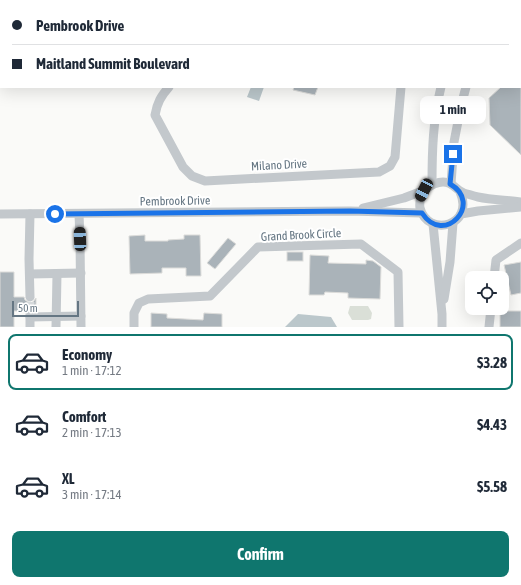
<!DOCTYPE html>
<meta charset="utf-8">
<style>
body{margin:0;font-family:"Asap Condensed",sans-serif;background:#f6f6f7;color:#1f2937;height:100vh;display:flex;flex-direction:column;font-size:15px;white-space:nowrap}
*{box-sizing:border-box;margin:0}
p{font-size:13px;color:#747a83}
.icon{flex:none;width:22px;height:22px;fill:none;stroke:currentColor;stroke-width:2;stroke-linecap:round;stroke-linejoin:round}
.map{position:relative;height:327px;overflow:hidden}
.drawer{display:flex;flex-direction:column;background:#fff;flex:1}
.drawer>*{flex:none}
.top-card{position:absolute;left:0px;top:0px;width:521px;height:88px;box-shadow:0 4px 16px #0002;display:grid;align-content:center;height:88px;padding:0 12px;background:#fff}
.fabs{position:absolute;left:465px;top:271px;display:grid;gap:8px}
.fabs a{display:grid;place-items:center;width:44px;height:44px;border-radius:8px;background:#fff;box-shadow:0 4px 16px #0002;font-size:20px}
.scale{position:absolute;left:12px;bottom:10px;width:67px;box-sizing:border-box;padding-left:4px;border:2px solid #657683;border-top:0;font-size:11px;line-height:14px;white-space:nowrap;color:#657683;-webkit-text-stroke:3px #fff;paint-order:stroke}
.end{position:absolute;width:18px;height:18px;margin:-9px;border:5px solid #1a73e8;background:#fff;box-shadow:0 0 0 2px #fff}
.from{border-radius:50%}
.bubble{position:absolute;height:28px;border-radius:8px;background:#fff;box-shadow:0 4px 16px #0002;font-size:13px;font-weight:700;line-height:28px;text-align:center}
.car{position:absolute;width:12px;height:24px;margin:-12px -6px;border-radius:5px;box-shadow:0 0 3px 1px #0007;background:linear-gradient(#222 24%,#8ab4d8 0 40%,#222 0 76%,#8ab4d8 0 86%,#222 0)}
.top-card b{display:flex;align-items:center;gap:14px;height:38px;font-size:15px}
.top-card b+b{border-top:1px solid #e0e1e3}
.top-card i{width:10px;height:10px;background:#1f2937}
ul{padding:7px 0 0;list-style:none}
li{display:flex;align-items:center;gap:12px;height:56px;margin:0 8px 6px;padding:0 4px;border:2px solid transparent;border-radius:8px}
li div{flex:1}
li b{display:block;font-size:15px}
li em{font-style:normal;font-weight:700}
li.current{border-color:#0f766e}
li>.icon{width:36px;height:36px;stroke-width:1.5}
.cta{display:flex;gap:8px;margin-top:auto;padding:8px 12px}
.cta a{flex:1;height:46px;border-radius:8px;background:#0f766e;color:#fff;font-size:16px;font-weight:700;line-height:46px;text-align:center}
.map>svg:first-child{display:block}
.green{fill:#dadfd7}
.water{fill:#bbc7cb}
.building{fill:#aab3b9;stroke:#dcdcda}
.lines{fill:none;stroke-linecap:round;stroke-linejoin:round}
.minor-tunnel{stroke:#d5d9db;stroke-width:9;stroke-dasharray:9 4.5;stroke-linecap:butt}
.minor{stroke:#c3c8cc;stroke-width:9}
.route{stroke:#1a73e8;stroke-width:5}
.labels{text-anchor:middle;dominant-baseline:central;stroke-width:4;stroke-linejoin:round;paint-order:stroke}
.street-label{font-size:12px;fill:#657683;stroke:#fff}
</style>
<div class="map">
<svg width="521" height="327" viewBox="0 0 521 327">
<rect width="100%" height="100%" fill="#fafaf8"/>
<path class="green" d="M350,306H368L372,313L371,319L368,320H352L348,313Z"/>
<g class="water">
<rect x="20" y="0" width="67" height="1"/>
<path d="M251,87H264L259,101L247,97Z"/>
<path d="M298,314L331,317L337,327H285Z"/>
</g>
<g class="building">
<path d="M294,87H318L315,95L293,90Z"/>
<path d="M501,87H521V155L490,125L489,98Z"/>
<path d="M145,235V241H168V240L184,239V235H200L201,276H186V268H162V273L130,274L129,236Z"/>
<path d="M228,238L236,244L215,269L207,263Z"/>
<rect x="287" y="252" width="16" height="9"/>
<path d="M310,255L329,256L328,263L366,264V260L373,261L381,267L380,299L348,298V293L325,292L324,295H309Z"/>
<path d="M521,262V293L511,295L504,265Z"/>
<path d="M0,272H14V297H24L25,300L30,303L33,302L36,298V311L33,307L30,306L27,307L24,311H14V327H0Z"/>
<rect x="500" y="311" width="21" height="16"/>
<path d="M151,313L167,314V318L203,320L204,313L222,314V327H151Z"/>
</g>
<g class="lines">
<path class="minor-tunnel" d="M30,311V297"/>
<g class="minor">
<path d="M168,0V1"/>
<path d="M261,0L262,1"/>
<path d="M332,0L335,1"/>
<path d="M196,1L197,0"/>
<path d="M480,1V0"/>
<path d="M504,1L505,0"/>
<path d="M169,87C161,96 157,103 155,115L183,167L192,176L205,181L379,172L390,166L395,157L401,87"/>
<path d="M432,184C432,151 433,119 441,87"/>
<path d="M451,184L454,142L461,106L466,87"/>
<path d="M460,192C475,226 428,238 420,208C419,202 421,194 426,189C431,185 436,182 443,182C454,182 455,190 464,193C468,194 473,196 478,197C492,200 507,200 521,202"/>
<path d="M363,208L404,198L425,190"/>
<path d="M0,214L350,211L421,213"/>
<path d="M79,214L80,239L81,327"/>
<path d="M461,214L478,211L521,207"/>
<path d="M433,224L442,314V327"/>
<path d="M30,274L81,273"/>
<path d="M494,278L496,260L521,243"/>
<path d="M30,297L29,259L30,214"/>
<path d="M444,299L450,262L453,223"/>
<path d="M30,312V327"/>
<path d="M30,317L81,316"/>
<path d="M56,327L57,274"/>
<path d="M134,327V313L139,303L148,299L210,296L258,247L361,244L398,272L399,327"/>
<path d="M489,327L491,308"/>
</g>
</g>
<g class="lines">
<path class="route" d="M55,214L350,211L422,213C444,247 484,203 450,184L453,154"/>
</g>
<g class="labels">
<g class="street-label">
<text transform="translate(279 165) rotate(-3)">Milano Drive</text>
<text transform="translate(175 201) rotate(-1)">Pembrook Drive</text>
<text transform="translate(301 235) rotate(-3)">Grand Brook Circle</text>
</g>
</g>
</svg>
<div class="fabs">
<a><svg class="icon" aria-label="locate" viewBox="0 0 24 24"><circle cx="12" cy="12" r="6"/><path d="M12 2v4M12 18v4M2 12h4M18 12h4"/></svg></a>
</div>
<div class="scale">50 m</div>
<i class="end from" style="left:55px;top:214px"></i>
<i class="end" style="left:453px;top:154px"></i>
<div class="bubble" style="left:420px;top:96px;width:66px">1 min</div>
<i class="car" style="left:424px;top:190px;rotate:207deg"></i>
<i class="car" style="left:80px;top:239px;rotate:358deg"></i>
<div class="top-card">
<b><i class="from"></i>Pembrook Drive</b>
<b><i></i>Maitland Summit Boulevard</b>
</div>
</div>
<section class="drawer">
<ul>
<li class="current"><svg class="icon" aria-label="car" viewBox="0 0 24 24"><path d="M5 17H2v-5l4-1 3-4h7l3 4 3 1v5h-3M9 17h6M6 11h13"/><circle cx="7" cy="17" r="2"/><circle cx="17" cy="17" r="2"/></svg><div><b>Economy</b><p>1 min · 17:12</p></div><em>$3.28</em></li>
<li><svg class="icon" aria-label="car" viewBox="0 0 24 24"><path d="M5 17H2v-5l4-1 3-4h7l3 4 3 1v5h-3M9 17h6M6 11h13"/><circle cx="7" cy="17" r="2"/><circle cx="17" cy="17" r="2"/></svg><div><b>Comfort</b><p>2 min · 17:13</p></div><em>$4.43</em></li>
<li><svg class="icon" aria-label="car" viewBox="0 0 24 24"><path d="M5 17H2v-5l4-1 3-4h7l3 4 3 1v5h-3M9 17h6M6 11h13"/><circle cx="7" cy="17" r="2"/><circle cx="17" cy="17" r="2"/></svg><div><b>XL</b><p>3 min · 17:14</p></div><em>$5.58</em></li>
</ul>
<div class="cta"><a>Confirm</a></div>
</section>
